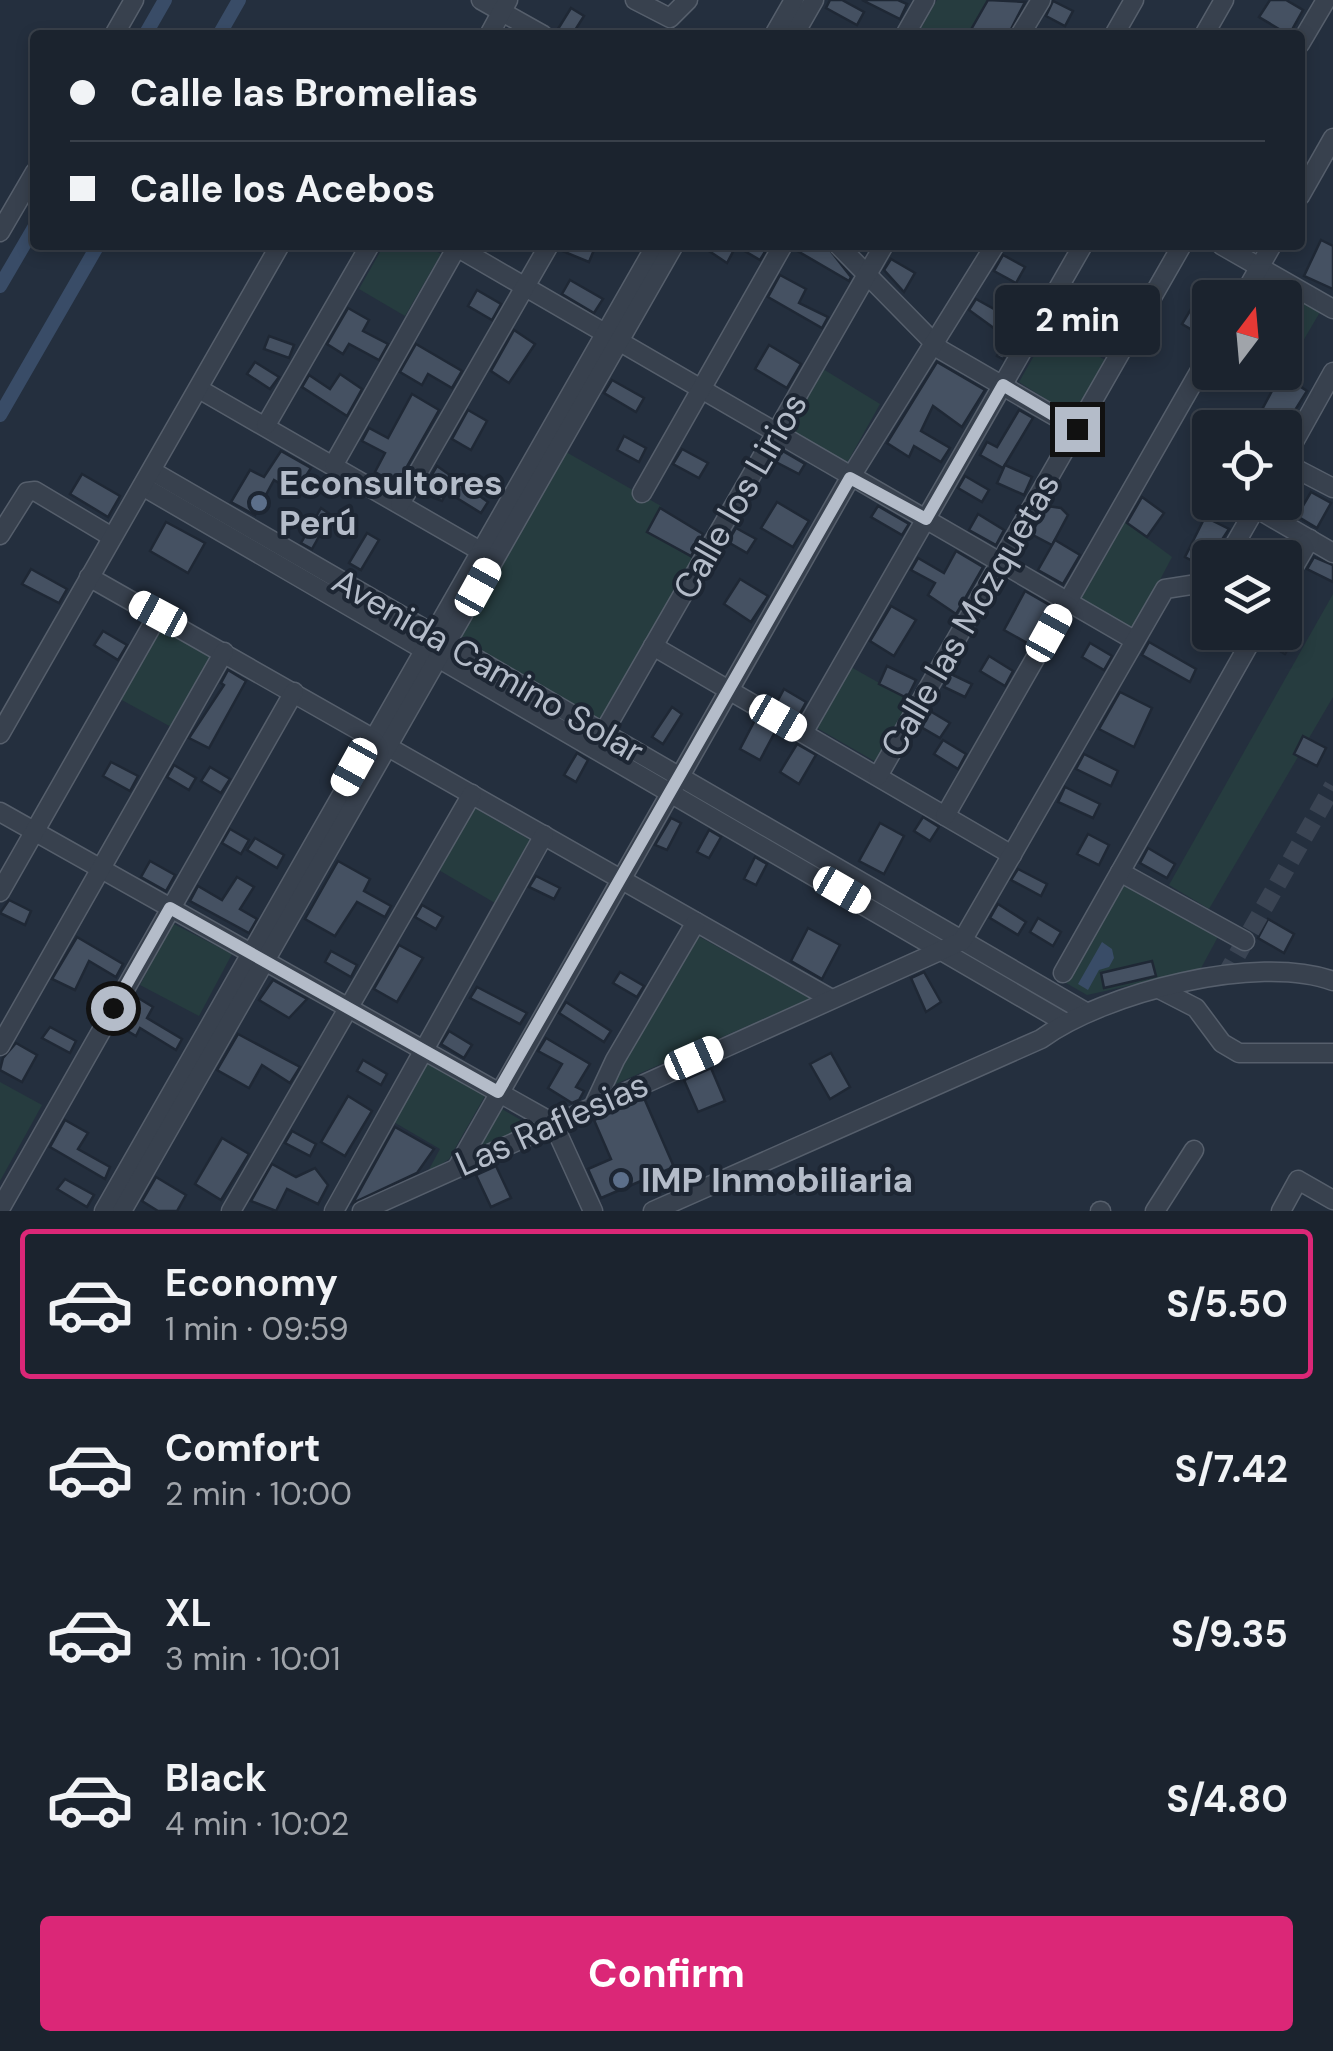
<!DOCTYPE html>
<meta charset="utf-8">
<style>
body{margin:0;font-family:"DM Sans",sans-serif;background:#282f3a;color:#f1f3f6;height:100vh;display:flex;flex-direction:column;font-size:38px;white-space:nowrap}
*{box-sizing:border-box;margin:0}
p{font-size:32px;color:#a0a4aa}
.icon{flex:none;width:55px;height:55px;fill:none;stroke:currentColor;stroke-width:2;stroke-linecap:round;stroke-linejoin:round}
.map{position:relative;height:1211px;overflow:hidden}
.panel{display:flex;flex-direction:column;background:#1b232e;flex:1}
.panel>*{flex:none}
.top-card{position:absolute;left:30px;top:30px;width:1275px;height:220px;border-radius:10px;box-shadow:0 5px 15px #0003,0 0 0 2px #39404a;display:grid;align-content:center;height:220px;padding:0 40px;background:#1b232e}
.needle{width:65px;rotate:16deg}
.fabs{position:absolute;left:1192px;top:280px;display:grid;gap:20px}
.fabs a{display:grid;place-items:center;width:110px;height:110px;border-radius:10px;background:#1b232e;box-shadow:0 5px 15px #0003,0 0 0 2px #39404a;font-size:50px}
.end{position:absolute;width:45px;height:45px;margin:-22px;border:12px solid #b4bcc9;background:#111;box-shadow:0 0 0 5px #111}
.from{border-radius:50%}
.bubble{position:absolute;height:70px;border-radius:10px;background:#1b232e;box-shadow:0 5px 15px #0003,0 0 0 2px #39404a;font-size:32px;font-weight:700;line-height:70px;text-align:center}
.car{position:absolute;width:30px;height:60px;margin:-30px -15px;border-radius:12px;box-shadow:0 0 8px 2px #0007;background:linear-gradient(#fff 24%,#345 0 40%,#fff 0 76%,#345 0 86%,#fff 0)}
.top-card b{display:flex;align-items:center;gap:35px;height:95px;font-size:38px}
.top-card b+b{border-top:2px solid #39404a}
.top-card i{width:25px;height:25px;background:#f1f3f6}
ul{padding:18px 0 0;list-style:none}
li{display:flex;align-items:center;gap:30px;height:150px;margin:0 20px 15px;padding:0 20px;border:5px solid transparent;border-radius:10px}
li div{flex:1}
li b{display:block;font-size:38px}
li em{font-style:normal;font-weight:700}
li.current{border-color:#db2777}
li>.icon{width:90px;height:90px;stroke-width:1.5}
.action{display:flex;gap:20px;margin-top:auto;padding:20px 40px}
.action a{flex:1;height:115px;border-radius:10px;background:#db2777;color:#fff;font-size:40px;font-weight:700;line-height:115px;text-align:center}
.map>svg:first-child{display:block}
.green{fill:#263c3f}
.water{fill:#394c67}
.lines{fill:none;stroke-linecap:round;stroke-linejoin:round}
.canal{stroke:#394c67;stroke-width:14}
.building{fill:#455162;stroke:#1f2835;stroke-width:2.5}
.minor-tunnel{stroke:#3a4453;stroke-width:18;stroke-dasharray:18 9;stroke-linecap:butt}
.minor-casing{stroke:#565f6c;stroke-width:21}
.minor{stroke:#38414e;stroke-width:18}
.route{stroke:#b4bcc9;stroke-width:12}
.service-dot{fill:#5c6f8a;stroke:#1d2633;stroke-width:4}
.labels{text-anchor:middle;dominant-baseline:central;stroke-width:8;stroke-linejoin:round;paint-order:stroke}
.poi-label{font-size:35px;font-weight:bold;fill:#b4bcc9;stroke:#1d2633;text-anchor:start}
.street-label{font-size:35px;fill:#b4bcc9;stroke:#1d2633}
</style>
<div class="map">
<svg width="1333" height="1211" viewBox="0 0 1333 1211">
<rect width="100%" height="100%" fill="#242f3e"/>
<g class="green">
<path d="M937,0H988L969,35H917Z"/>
<path d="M384,245H425L441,254L405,316L359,289Z"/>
<path d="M1266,273L1323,307L1296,353L1285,346V298H1251Z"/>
<path d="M1050,328L1105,360L1074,417L1019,382Z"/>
<path d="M823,369L880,404L847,463L787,428Z"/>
<path d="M566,452L661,506L647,532L695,560L601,723L456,639Z"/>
<path d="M1125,522L1172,557L1133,631L1081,599Z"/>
<path d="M1333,594V697L1209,909L1169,885Z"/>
<path d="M160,627L213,657L173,728L120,699Z"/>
<path d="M851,667L911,701L876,762L817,728Z"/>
<path d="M473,807L532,841L495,903L437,869Z"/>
<path d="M1125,879L1220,933L1200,970L1087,995L1066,983Z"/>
<path d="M172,923L232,954L199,1016L140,985Z"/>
<path d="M698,936L811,998L611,1086Z"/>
<path d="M427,1060L486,1094L449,1159L426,1175L440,1149L392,1121Z"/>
<path d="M0,1082L42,1105L0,1181Z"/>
<path d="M502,1109L531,1126L479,1149Z"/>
</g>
<path class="water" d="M1102,942L1112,949L1114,958L1109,967L1099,970L1088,990L1078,984Z"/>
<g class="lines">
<g class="canal">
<path d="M145,35L165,0"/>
<path d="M219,35L239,0"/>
<path d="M0,286L35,226"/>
<path d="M0,415L98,245"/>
</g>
</g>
<g class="building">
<path d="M830,0H842L864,12L857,25L826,8Z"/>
<path d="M862,0H898L907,4L900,19Z"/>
<path d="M988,0L1025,2L1008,35H968Z"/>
<path d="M1270,0H1286L1303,10L1289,35L1259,17Z"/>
<path d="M1053,1L1073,11L1065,26L1046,16Z"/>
<path d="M571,8L584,16L572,35H567L558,29Z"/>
<path d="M1321,240L1333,246V289L1304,276Z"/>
<path d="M561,245H596L589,262L560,250Z"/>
<path d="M700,245H769L760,260L736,246L727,263Z"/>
<path d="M795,245H826L851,277L849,281L794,249Z"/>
<path d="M1003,255L1025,267L1016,283L994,271Z"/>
<path d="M891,259L915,273L904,292L884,270Z"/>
<path d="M780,275L806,289L799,303L828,317L822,328L768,297Z"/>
<path d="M570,280L603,299L594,313L562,294Z"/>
<path d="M477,290L501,304L492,320L468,306Z"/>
<path d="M976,299L1023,325L1003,359L997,356L1006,337L969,310Z"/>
<path d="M348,308L369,320L363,331L388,344L379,360L349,344L343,354L327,344Z"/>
<path d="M1061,309L1087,319L1083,330L1055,319Z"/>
<path d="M1191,309L1210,320L1206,338L1182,324Z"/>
<path d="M514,330L535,344L509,383L491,371Z"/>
<path d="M269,336L294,345L289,358L264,349Z"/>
<path d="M416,344L462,371L452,388L428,374L422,385L400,372Z"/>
<path d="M769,345L801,364L787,388L755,369Z"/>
<path d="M255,362L279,377L270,389L247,374Z"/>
<path d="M937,362L985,390L962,427L933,406L921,431L950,448L941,462L914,446L909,457L887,443Z"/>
<path d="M340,374L362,389L347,416L302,387L309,375L330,389Z"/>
<path d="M1281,374L1307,391L1284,428H1272L1257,419Z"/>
<path d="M612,380L644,398L636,412L604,393Z"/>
<path d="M412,394L439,410L397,484L375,472L385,453L362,441L369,428L388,438Z"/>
<path d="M468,410L487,421L471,450L452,439Z"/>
<path d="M1019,410L1033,418L1003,468L980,455L987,442L997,447Z"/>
<path d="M624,436L646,448L639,462L617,450Z"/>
<path d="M682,449L708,463L699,478L673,464Z"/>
<path d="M781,450L805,464L799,474L774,461Z"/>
<path d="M281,451L311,468L295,493L274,480L255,515L231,502L250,470L264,477Z"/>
<path d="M1005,465L1032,477L1024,495L997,483Z"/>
<path d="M437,466L488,502L481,513L447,492L442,501L421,493Z"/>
<path d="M82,474L120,496L108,517L70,494Z"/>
<path d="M965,476L989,490L982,502L958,488Z"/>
<path d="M1311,492L1331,503L1317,528L1297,516Z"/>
<path d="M1142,497L1164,513L1147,537L1127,523Z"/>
<path d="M777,502L809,521L793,547L761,528Z"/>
<path d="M878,506L909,524L902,535L871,517Z"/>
<path d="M1047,506L1061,508L1068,515L1052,545L1031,534Z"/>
<path d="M321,508L331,515L312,549L301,543Z"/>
<path d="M660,508L703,534L691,556L647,532Z"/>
<path d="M978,514L1004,530L996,545L969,530Z"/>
<path d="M1205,517L1229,529L1204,567L1185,557Z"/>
<path d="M166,522L205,543L188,573L150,551Z"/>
<path d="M736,528L756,539L747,553L728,542Z"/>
<path d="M367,533L379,540L361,570L349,563Z"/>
<path d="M1055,540L1080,555L1063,584L1038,570Z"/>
<path d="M956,551L983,567L956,614L928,595L935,583L911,570L918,558L944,573Z"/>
<path d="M1314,557L1333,565V582L1307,569Z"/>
<path d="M31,569L67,589L59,603L22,584Z"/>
<path d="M740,579L768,596L751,622L724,604Z"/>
<path d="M1025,591L1051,606L1029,644L1004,630Z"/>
<path d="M891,606L916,620L894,656L870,641Z"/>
<path d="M103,631L127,645L118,660L94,645Z"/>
<path d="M1268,632L1293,640L1285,654L1265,642Z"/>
<path d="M1149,642L1196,669L1190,682L1142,655Z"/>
<path d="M1090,643L1112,656L1104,670L1082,657Z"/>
<path d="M989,656L1013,671L1005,686L980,671Z"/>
<path d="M887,666L916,680L907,698L879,684Z"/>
<path d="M228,670L246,681L209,748L189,738L224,685L221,683Z"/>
<path d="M951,674L972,684L965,697L944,687Z"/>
<path d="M784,689L806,702L799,715L777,702Z"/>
<path d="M1120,692L1152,708L1134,747L1099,729Z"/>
<path d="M672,707L682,714L663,744L652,737Z"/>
<path d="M930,711L950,723L940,738L921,727Z"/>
<path d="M755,720L775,732L760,760L740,749Z"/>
<path d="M1303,736L1326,748L1317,766L1294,754Z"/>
<path d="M943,740L966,754L958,769L934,754Z"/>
<path d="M797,744L816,755L799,784L780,772Z"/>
<path d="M577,753L588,760L576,782L564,775Z"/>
<path d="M1084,754L1118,771L1111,786L1076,769Z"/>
<path d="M111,762L138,776L130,791L103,776Z"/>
<path d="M174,765L196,778L189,790L167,777Z"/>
<path d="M210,767L230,779L221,793L201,781Z"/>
<path d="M1065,787L1100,804L1093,818L1058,802Z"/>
<path d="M923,817L939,827L930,841L914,831Z"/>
<path d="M671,818L681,823L667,850L655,845Z"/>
<path d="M880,823L904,836L884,874L859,861Z"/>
<path d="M230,829L249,840L241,854L222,843Z"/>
<path d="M709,830L721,837L709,858L697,852Z"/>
<path d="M1088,834L1109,845L1099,865L1077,854Z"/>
<path d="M255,838L284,855L277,868L247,850Z"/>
<path d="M1148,848L1175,864L1167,878L1140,863Z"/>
<path d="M755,857L767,864L756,885L744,879Z"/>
<path d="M150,861L175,875L166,891L141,877Z"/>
<path d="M338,861L370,879L364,891L391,906L385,917L357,902L335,936L305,919Z"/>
<path d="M1018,869L1047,884L1041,896L1011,880Z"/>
<path d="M536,876L560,888L554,899L529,887Z"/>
<path d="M237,877L254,887L240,909L257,919L249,933L190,901L198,886L222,900Z"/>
<path d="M9,900L31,911L25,925L0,913Z"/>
<path d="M998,904L1026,922L1018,935L990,918Z"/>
<path d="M422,905L443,917L436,929L415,917Z"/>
<path d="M1038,918L1061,932L1053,946L1030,932Z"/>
<path d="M1268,919L1294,934L1284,953L1258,938Z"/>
<path d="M808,928L840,945L822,979L791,961Z"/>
<path d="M77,937L123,964L116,977L89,961L75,990L52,979Z"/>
<path d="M399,945L423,958L397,1002L374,989Z"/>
<path d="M331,951L357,965L351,977L325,962Z"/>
<path d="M1152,961L1156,976L1104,988L1101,973Z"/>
<path d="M620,972L644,986L637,997L613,983Z"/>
<path d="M924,972L941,1002L926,1012L911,978Z"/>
<path d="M273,980L307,999L289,1018L259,1000Z"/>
<path d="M477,987L527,1013L520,1024L470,998Z"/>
<path d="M135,996L153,1007L147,1018L182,1039L176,1050L140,1028L136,1036L119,1026Z"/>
<path d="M566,1002L611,1031L604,1042L559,1013Z"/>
<path d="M50,1027L76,1041L70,1053L42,1038Z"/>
<path d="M449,1031L472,1045L464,1058L441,1044Z"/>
<path d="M238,1034L300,1067L290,1083L262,1065L249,1088L217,1070Z"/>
<path d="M546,1038L590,1064L576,1087L584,1091L579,1100L572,1103L548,1088L562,1064L538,1051Z"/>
<path d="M16,1043L37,1055L22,1082L0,1070L3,1058Z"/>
<path d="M831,1053L850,1087L830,1099L810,1064Z"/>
<path d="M363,1060L387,1074L381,1085L357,1071Z"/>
<path d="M711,1068L725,1101L698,1112L684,1080Z"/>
<path d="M348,1096L372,1111L345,1156L321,1142Z"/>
<path d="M644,1098L674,1167L601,1198L588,1169L611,1159L594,1120Z"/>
<path d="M65,1120L88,1133L78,1149L110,1167L105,1179L50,1147Z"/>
<path d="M395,1127L434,1149L417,1173L353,1203Z"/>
<path d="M292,1131L316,1144L310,1156L285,1143Z"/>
<path d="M222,1138L249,1154L221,1200L195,1184Z"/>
<path d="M272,1164L296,1177L315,1168L328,1185L318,1204L287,1189L276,1211L251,1201Z"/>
<path d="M496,1166L511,1198L491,1207L476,1175Z"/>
<path d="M156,1177L186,1195L177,1211H158L142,1201Z"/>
<path d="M65,1179L94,1195L87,1207L57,1189Z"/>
</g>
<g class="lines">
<path class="minor-tunnel" d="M1224,978L1333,786"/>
<defs>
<g id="minor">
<path d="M481,0L543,35"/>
<path d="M635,0L670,18L688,0"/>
<path d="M114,35L134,0"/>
<path d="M489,35L508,0"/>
<path d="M774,35L794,0"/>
<path d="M794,35L814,0"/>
<path d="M905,35L925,0"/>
<path d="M1020,35L1041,0"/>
<path d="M1114,35L1134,0"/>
<path d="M1204,35L1224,0"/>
<path d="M1300,44L1326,0"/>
<path d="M1300,196L1333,138"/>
<path d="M0,232L35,172"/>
<path d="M453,245L1134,640"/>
<path d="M838,245L941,350L1077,429"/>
<path d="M1221,245L1333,309"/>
<path d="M1242,298L1272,245"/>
<path d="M1285,354L1289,356"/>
<path d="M199,389L489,556"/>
<path d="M266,425L370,245"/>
<path d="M1285,458L1333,372"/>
<path d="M1285,463L1333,488"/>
<path d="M334,464L458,245"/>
<path d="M152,471L1084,1011"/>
<path d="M144,487L1064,1022"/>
<path d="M642,493L783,245"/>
<path d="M400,504L549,245"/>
<path d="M1266,514L1333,553"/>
<path d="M0,535L27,492L35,491L112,537"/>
<path d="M1227,558L1259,502"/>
<path d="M89,577L828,997"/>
<path d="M1285,582L1310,539"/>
<path d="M653,646L1012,855"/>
<path d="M803,733L1083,245"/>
<path d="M0,734L280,245"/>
<path d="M598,742L884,245"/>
<path d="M878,776L1182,245"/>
<path d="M0,812L553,1123L593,1211"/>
<path d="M945,816L1210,353"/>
<path d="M1120,872L1245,941"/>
<path d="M0,892L158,615"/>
<path d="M1063,973L1256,632"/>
<path d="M1159,989L1196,1008L1222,1043L1239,1053H1333"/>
<path d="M0,1046L224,652"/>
<path d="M594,1105L615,1060L696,922"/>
<path d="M458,1166L850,478L995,245"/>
<path d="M0,1209L294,692"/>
<path d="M104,1211L656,245"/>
<path d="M122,1211L674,245"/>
<path d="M231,1211L472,794"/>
<path d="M334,1211L544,835"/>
<path d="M362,1211L962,941L1165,589L1210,582"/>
<path d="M653,1211L1041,1039C1104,993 1258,953 1333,981"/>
<path d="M1100,1211H1101"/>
<path d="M1155,1211L1194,1150"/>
<path d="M1281,1211L1298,1180L1333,1200"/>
</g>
</defs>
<use href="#minor" class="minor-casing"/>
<use href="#minor" class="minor"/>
</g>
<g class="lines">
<path class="route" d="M113,1008L170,908L498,1092L850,478L926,519L1003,385L1077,429"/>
</g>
<g class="service-dot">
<circle cx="259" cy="503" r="10"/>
<circle cx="621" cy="1180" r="10"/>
</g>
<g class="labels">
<g class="poi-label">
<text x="279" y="483">Econsultores<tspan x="279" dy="40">Perú</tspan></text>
<text x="641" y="1180">IMP Inmobiliaria</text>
</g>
<g class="street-label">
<text transform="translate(740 496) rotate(-60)">Calle los Lirios</text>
<text transform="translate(970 615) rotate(-60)">Calle las Mozquetas</text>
<text transform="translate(488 666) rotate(30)">Avenida Camino Solar</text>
<text transform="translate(552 1124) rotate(-24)">Las Raflesias</text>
</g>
</g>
</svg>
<div class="fabs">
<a><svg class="needle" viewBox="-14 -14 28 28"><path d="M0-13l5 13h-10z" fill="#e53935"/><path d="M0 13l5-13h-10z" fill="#a0a4aa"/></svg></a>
<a><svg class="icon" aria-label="locate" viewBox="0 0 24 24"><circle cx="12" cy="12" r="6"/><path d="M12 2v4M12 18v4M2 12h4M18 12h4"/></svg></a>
<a><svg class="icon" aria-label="layers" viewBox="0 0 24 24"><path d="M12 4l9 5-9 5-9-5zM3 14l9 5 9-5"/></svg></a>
</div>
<i class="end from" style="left:113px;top:1008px"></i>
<i class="end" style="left:1077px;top:429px"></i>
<div class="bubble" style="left:995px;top:285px;width:165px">2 min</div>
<i class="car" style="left:478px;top:587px;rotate:29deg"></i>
<i class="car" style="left:158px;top:614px;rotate:298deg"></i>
<i class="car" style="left:1049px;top:633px;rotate:29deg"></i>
<i class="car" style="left:778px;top:718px;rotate:120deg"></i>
<i class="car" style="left:354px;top:767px;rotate:209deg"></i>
<i class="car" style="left:842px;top:890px;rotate:120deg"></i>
<i class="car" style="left:694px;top:1058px;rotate:66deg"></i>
<div class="top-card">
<b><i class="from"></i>Calle las Bromelias</b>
<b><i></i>Calle los Acebos</b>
</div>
</div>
<section class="panel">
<ul>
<li class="current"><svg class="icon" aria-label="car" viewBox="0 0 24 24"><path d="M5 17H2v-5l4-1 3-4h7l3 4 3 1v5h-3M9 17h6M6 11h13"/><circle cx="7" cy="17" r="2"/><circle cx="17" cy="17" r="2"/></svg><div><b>Economy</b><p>1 min · 09:59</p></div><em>S/5.50</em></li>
<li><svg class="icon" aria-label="car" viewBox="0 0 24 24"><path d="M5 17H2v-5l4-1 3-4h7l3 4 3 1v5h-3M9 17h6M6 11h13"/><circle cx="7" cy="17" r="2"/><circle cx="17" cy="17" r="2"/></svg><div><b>Comfort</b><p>2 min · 10:00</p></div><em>S/7.42</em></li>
<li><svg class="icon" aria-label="car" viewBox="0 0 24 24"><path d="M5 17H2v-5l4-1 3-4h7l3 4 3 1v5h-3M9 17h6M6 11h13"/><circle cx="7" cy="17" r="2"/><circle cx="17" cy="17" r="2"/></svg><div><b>XL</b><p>3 min · 10:01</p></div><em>S/9.35</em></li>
<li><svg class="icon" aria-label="car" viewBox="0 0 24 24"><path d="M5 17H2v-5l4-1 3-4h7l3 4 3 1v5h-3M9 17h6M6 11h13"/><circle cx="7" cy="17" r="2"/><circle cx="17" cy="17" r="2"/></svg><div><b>Black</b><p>4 min · 10:02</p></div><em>S/4.80</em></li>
</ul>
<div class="action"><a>Confirm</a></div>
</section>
